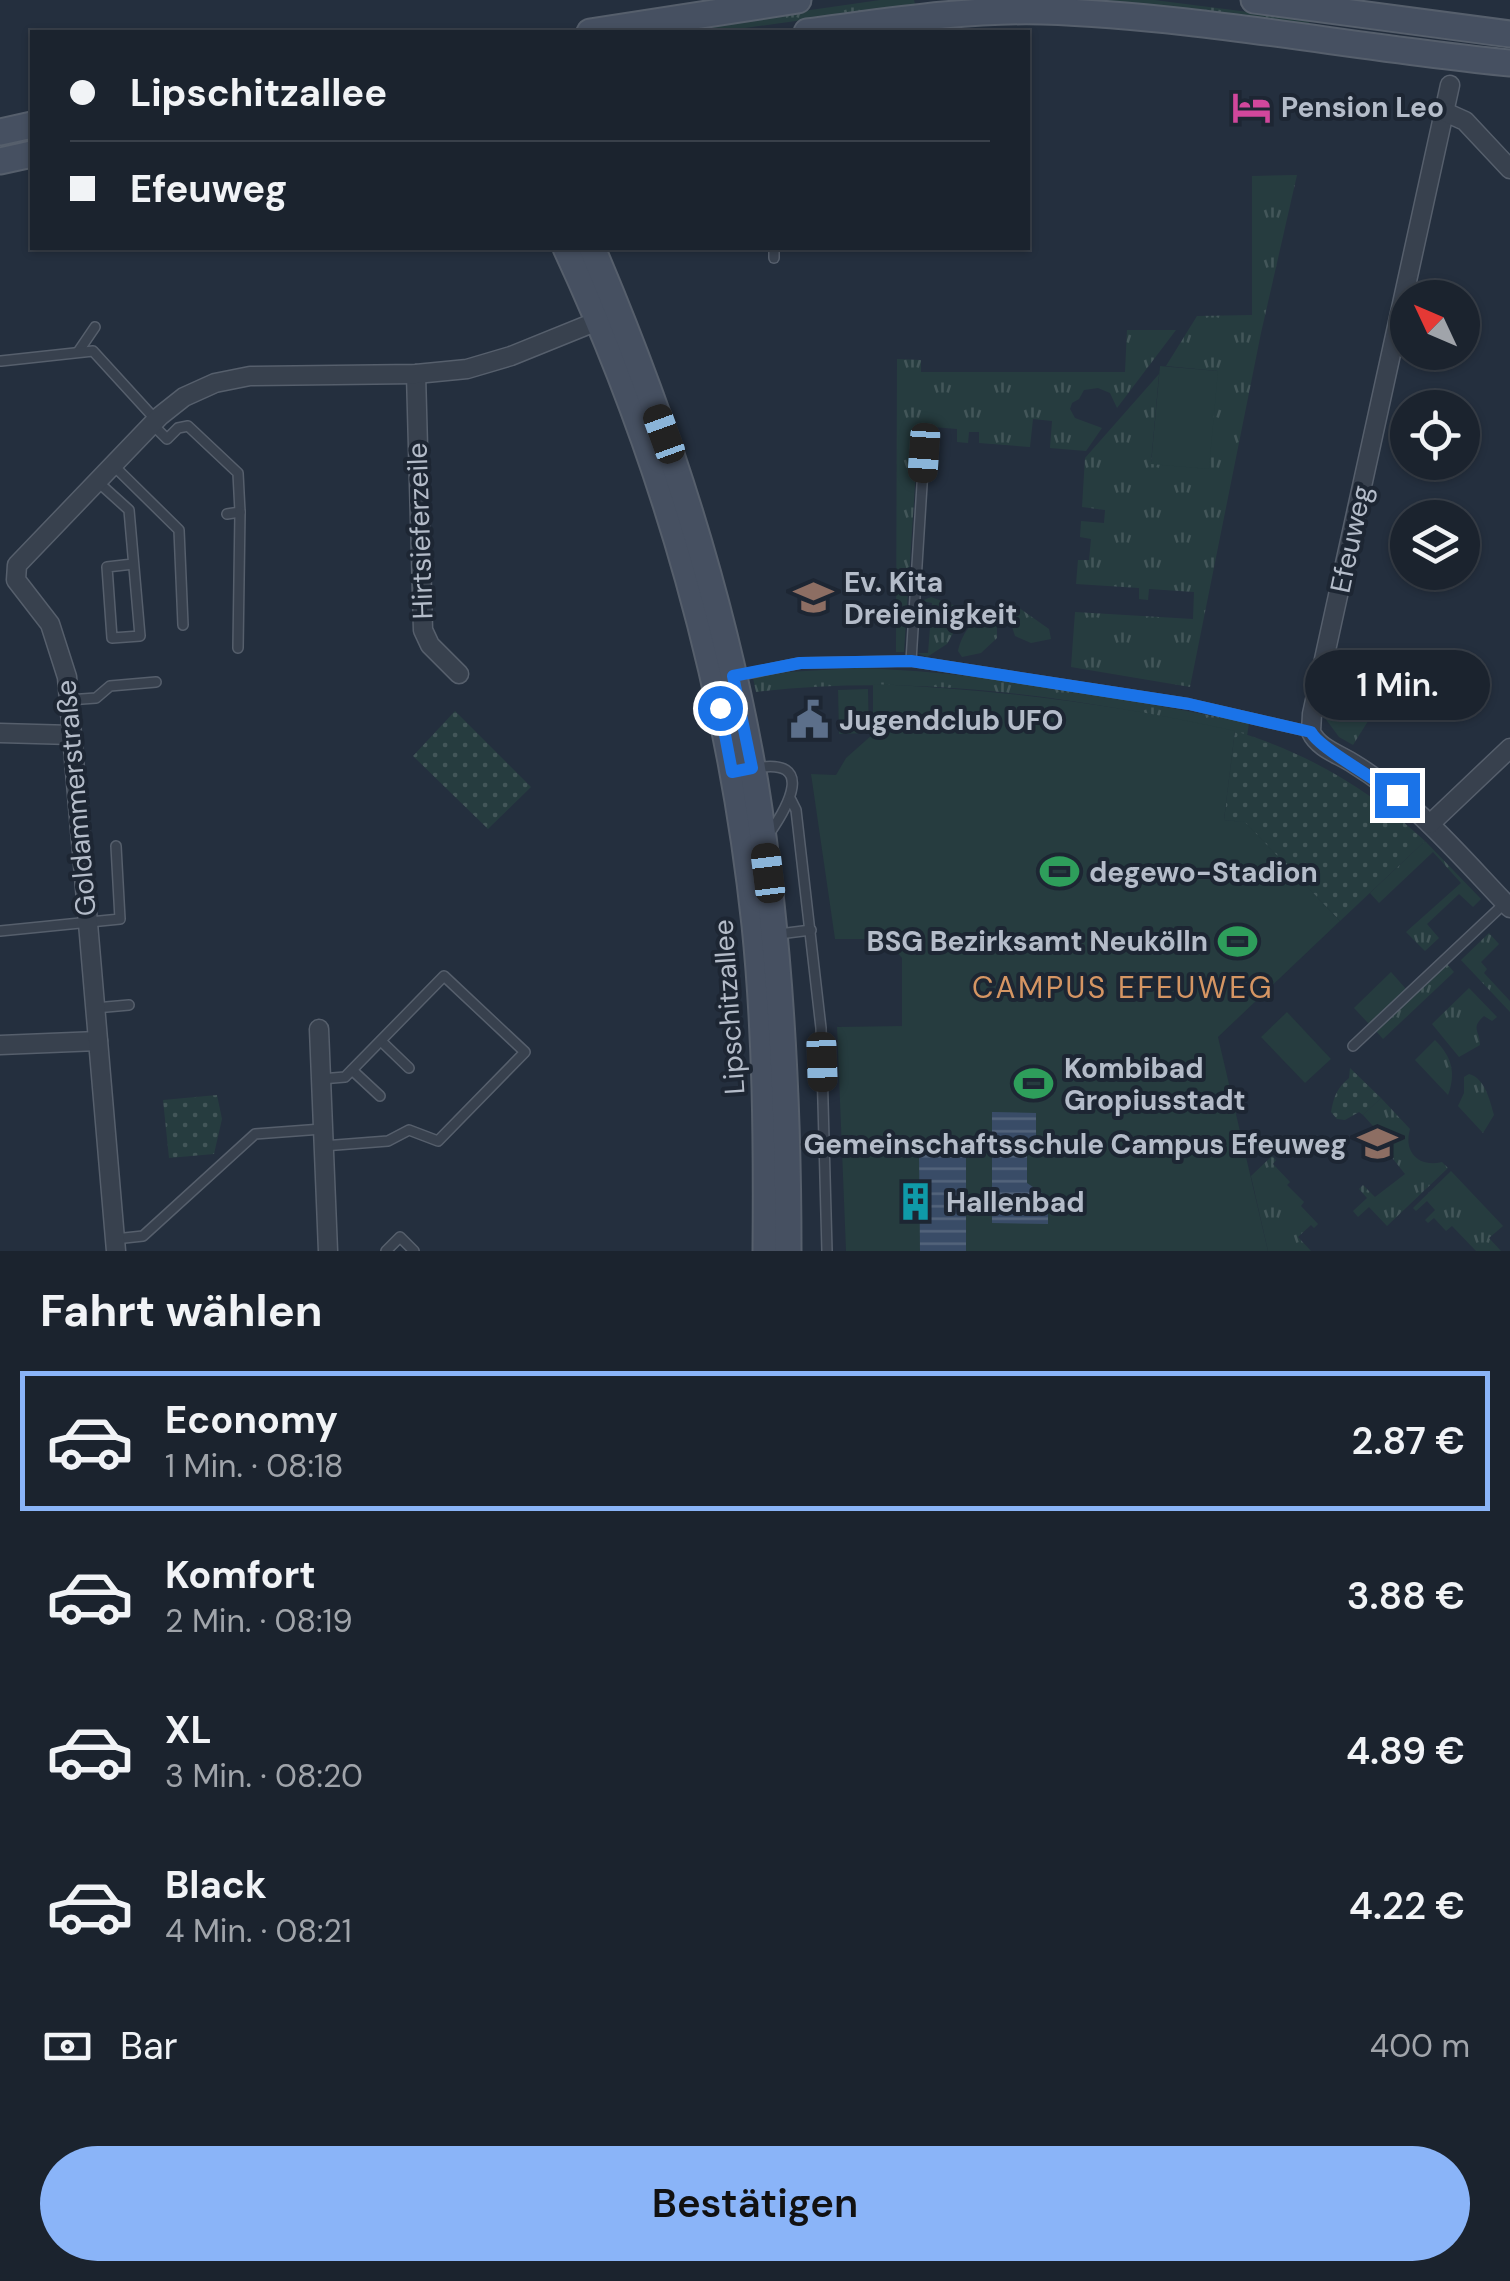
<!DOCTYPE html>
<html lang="de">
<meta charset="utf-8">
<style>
body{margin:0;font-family:"DM Sans",sans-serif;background:#282f3a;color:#f1f3f6;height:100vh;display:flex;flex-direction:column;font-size:38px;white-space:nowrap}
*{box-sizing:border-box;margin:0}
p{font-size:32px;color:#a0a4aa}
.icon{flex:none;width:55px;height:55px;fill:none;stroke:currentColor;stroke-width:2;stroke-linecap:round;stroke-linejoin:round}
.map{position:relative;height:1251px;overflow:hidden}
.drawer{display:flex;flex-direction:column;background:#1b232e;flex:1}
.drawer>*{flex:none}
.banner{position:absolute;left:30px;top:30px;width:1000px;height:220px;border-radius:0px;box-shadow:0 2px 8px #0004,0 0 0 2px #39404a;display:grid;align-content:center;height:220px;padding:0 40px;background:#1b232e}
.needle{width:65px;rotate:314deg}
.tools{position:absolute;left:1390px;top:280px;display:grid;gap:20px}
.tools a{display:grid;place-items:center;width:90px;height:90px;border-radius:50%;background:#1b232e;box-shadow:0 2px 8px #0004,0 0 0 2px #39404a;font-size:50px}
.end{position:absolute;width:45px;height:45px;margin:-22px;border:12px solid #1a73e8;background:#fff;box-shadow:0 0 0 5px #fff}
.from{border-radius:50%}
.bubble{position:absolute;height:70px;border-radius:35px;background:#1b232e;box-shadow:0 2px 8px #0004,0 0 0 2px #39404a;font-size:32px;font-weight:600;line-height:70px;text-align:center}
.car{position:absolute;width:30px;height:60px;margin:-30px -15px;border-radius:12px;box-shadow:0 0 8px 2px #0007;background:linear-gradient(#222 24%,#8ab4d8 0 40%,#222 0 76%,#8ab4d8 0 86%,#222 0)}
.banner b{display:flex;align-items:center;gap:35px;height:95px;font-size:38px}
.banner b+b{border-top:2px solid #39404a}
.banner i{width:25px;height:25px;background:#f1f3f6}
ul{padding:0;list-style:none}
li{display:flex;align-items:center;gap:30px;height:140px;margin:0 20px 15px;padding:0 20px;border:5px solid transparent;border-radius:0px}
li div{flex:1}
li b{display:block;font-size:38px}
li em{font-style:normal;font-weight:600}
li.selected{border-color:#8ab4f8}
li>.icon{width:90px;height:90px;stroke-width:1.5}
h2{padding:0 40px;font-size:45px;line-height:120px}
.pay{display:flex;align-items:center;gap:25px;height:110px;padding:0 40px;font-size:38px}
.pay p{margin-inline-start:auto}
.action{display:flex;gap:20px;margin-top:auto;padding:20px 40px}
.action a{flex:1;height:115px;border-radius:60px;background:#8ab4f8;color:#111;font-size:40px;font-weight:600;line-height:115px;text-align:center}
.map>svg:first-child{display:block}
.grass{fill:url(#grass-tufts)}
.park{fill:url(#park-dots)}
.pitch{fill:#263c3f}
.water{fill:url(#water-rules)}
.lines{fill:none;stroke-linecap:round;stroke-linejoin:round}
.lane-casing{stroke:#565f6c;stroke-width:12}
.street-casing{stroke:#565f6c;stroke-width:21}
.secondary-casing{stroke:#565f6c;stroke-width:29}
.lane{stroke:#38414e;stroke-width:9}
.street{stroke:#38414e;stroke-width:18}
.secondary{stroke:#465061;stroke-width:25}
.route{stroke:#1a73e8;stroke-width:12}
.labels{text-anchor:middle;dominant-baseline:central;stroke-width:8;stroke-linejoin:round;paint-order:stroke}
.poi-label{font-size:28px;font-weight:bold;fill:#b4bcc9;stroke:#1d2633;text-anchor:start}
.street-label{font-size:28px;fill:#b4bcc9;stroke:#1d2633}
.neighbourhood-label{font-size:30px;letter-spacing:2.5px;fill:#d59563;stroke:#1d2633}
</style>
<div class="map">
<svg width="1510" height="1251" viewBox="0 0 1510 1251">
<defs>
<pattern id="grass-tufts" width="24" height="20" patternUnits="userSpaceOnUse" patternTransform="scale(2.5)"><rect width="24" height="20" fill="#263c3f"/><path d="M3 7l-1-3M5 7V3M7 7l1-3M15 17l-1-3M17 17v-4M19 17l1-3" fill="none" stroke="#435659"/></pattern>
<pattern id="park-dots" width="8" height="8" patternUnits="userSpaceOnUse" patternTransform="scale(2.5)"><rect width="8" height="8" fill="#263c3f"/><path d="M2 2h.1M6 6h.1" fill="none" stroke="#435659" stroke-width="1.8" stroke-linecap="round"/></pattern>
<pattern id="water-rules" width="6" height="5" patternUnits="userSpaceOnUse" patternTransform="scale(2.5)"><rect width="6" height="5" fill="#394c67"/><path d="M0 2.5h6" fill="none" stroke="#53647b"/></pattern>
</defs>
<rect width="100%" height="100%" fill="#242f3e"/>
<g class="grass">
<path d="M880,0H914L915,4L717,32H659Z"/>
<path d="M955,0H1154L1311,20L1307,26Z"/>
<path d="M1297,175L1261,333L1190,687L1071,667L1075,612L1193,619L1194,592L1149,589L1148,600L1139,599V588L1076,584L1078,560H1089L1091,539L1080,537L1081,521L1104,523L1105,510L1082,507L1085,458L1159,374L1151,463L1218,371L1166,366L1197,316L1252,315V176Z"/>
<path d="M1127,330H1176L1117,408L1110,393L1098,388L1084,390L1079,399L1072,403L1070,409L1075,418L1102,428L1086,451L1050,448L1052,421L1033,419L1030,447L979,443V432H969L968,443L957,442V429L933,427L931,440H918L904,652H896L897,359L921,360V372H1125Z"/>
<path d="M931,597L958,607L963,616L947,644L927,657L917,653H928L932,603L922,601Z"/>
<path d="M1012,603L1049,629L1051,639L1031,643L1015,636L1006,608Z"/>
<path d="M988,614L997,624V638L981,653L962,657L958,651C961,635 973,618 988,614Z"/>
<path d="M857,668C990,672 1119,698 1249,723L1236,806L1226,805L1235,732C1077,697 917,673 756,692L753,678L789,672Z"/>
<path d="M1334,672L1385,694L1353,745L1339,737L1325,718Z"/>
<path d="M1425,841L1481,899L1473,907L1459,894L1427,924L1439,938L1425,951L1406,932L1461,883L1433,852L1379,903L1370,893Z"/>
<path d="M1489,933L1499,944L1481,962L1487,969L1484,973L1510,1001V1012L1461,960Z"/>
<path d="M1447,964L1454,972L1383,1039L1376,1031Z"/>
<path d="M1391,972L1406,989L1369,1024L1354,1008Z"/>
<path d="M1469,988L1497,1017L1492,1021L1484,1016C1470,1028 1480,1031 1480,1045L1459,1057L1432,1024Z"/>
<path d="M1435,1040C1452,1057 1456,1073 1448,1095L1415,1060Z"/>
<path d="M1469,1074C1485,1078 1490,1101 1494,1115L1483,1133L1458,1106L1464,1093V1077Z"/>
<path d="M1381,1098L1410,1129C1403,1152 1419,1168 1442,1162L1448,1168L1387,1226L1369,1207L1358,1217L1353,1211L1367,1198L1359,1189L1363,1185L1375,1197L1405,1174L1382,1145L1373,1152L1371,1149L1383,1137L1363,1115Z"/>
<path d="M1272,1156L1276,1160L1273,1164L1290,1182L1287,1185L1304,1202L1301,1206L1318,1224L1314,1228L1311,1225L1298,1237L1311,1251H1268L1251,1176Z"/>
<path d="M1451,1171L1503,1226L1489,1238L1501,1251H1476L1452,1226L1446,1231L1434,1218L1428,1223L1425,1220L1435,1210L1427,1201L1416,1211L1413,1208Z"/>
</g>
<g class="park">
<path d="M455,711L531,787L488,829L413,756Z"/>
<path d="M1235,731C1308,753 1369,789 1425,841L1340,921L1245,823L1224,820Z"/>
<path d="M1350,1068L1381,1098L1363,1115L1359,1112L1345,1120L1337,1119L1331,1112C1334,1096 1337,1088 1349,1078Z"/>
<path d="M217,1095L222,1119L214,1154L169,1158L163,1100Z"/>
</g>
<g class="pitch">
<path d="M1160,366L1218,371L1209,469L1151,464Z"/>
<path d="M873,684C996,689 1115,704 1235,731L1224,820L1245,822L1340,921L1218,1037L1268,1251H846L837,1027L902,1026V958L885,939H835L811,774L836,775L846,758L873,734Z"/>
<path d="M868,689L869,733L839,734L838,690Z"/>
<path d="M1287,1012L1331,1059L1305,1083L1261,1037Z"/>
</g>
<g class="water">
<path d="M992,1112L1036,1113V1147L1027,1148V1183L1048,1197V1224L992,1223Z"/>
<path d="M966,1151V1251H920L919,1152Z"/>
</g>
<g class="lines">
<defs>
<g id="lane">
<path d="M774,248V258"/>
<path d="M78,352L95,327"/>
<path d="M1,361L93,351L156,420"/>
<path d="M152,424L167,439L178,428L188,426L238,473L240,512L227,514"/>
<path d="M114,466L179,530L183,625"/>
<path d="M98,482L129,510L140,636L112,638L107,567L133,564"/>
<path d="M238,648L240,512"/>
<path d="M911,661L924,453"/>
<path d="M736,676L800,663L911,661L1189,704L1311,732"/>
<path d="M68,700L96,698L110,686L156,682"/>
<path d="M755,768C817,757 787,808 769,834"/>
<path d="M791,800L796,810L821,1028L827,1251"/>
<path d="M0,931L120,919L116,846"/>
<path d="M779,934L811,930"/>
<path d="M95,1008L129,1005"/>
<path d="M381,1041L409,1068"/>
<path d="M1353,1046L1505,903"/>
<path d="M352,1070L380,1096"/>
<path d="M321,1079L345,1077L444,976L525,1052L438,1141L409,1130L388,1141L323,1146"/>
<path d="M115,1239L143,1236L255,1134L322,1129"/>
<path d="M386,1251L400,1237L414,1251"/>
</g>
<g id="street">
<path d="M1450,85L1312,714L1311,732C1319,749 1339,754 1354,764C1415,801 1461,857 1510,908"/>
<path d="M1445,112L1465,121L1510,169"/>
<path d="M416,374L423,630L430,645L459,674"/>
<path d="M0,733L72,735"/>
<path d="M1430,824L1510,748"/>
<path d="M319,1029L328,1251"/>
<path d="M0,1045L98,1041"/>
<path d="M116,1251L67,677L50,624L16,580L17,565L160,416L184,397L215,383L250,376L416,374L467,369L511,356L605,318"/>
</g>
<g id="secondary">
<path d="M1254,0L1510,34"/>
<path d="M590,32L798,0"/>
<path d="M807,32C885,22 963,9 1042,11C1199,16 1354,48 1510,63"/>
<path d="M0,132L32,125"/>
<path d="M0,161L32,154"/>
<path d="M566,248C665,461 730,691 755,925C766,1033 767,1142 766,1251"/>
<path d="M592,248C665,419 724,599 755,783C780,938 788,1094 788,1251"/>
</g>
</defs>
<use href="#lane" class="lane-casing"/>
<use href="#street" class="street-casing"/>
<use href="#secondary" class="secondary-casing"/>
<use href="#lane" class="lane"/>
<use href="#street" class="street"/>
<use href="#secondary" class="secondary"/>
</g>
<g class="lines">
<path class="route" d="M720,708L732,772L752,768L733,676L800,663L911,661L1189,704L1311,732C1319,748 1378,780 1397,795"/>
</g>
<defs>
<symbol id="hotel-bare" viewBox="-9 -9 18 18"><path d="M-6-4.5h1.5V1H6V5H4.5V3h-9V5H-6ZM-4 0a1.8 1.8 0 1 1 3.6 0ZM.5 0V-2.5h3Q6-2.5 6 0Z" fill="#d1479c" stroke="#1d2633" stroke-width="2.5" paint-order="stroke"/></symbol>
<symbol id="school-bare" viewBox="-9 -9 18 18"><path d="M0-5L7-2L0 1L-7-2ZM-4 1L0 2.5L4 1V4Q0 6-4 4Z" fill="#8d6e63" stroke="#1d2633" stroke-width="2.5" paint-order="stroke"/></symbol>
<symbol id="civic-bare" viewBox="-9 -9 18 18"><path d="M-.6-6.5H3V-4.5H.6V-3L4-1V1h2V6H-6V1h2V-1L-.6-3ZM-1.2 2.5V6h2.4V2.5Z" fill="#5c6f8a" stroke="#1d2633" stroke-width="2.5" paint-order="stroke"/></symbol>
<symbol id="stadium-bare" viewBox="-9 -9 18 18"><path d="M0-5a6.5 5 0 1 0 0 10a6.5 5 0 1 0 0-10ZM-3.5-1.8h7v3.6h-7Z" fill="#2e9e5b" stroke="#1d2633" stroke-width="2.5" paint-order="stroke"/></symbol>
<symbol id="building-bare" viewBox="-9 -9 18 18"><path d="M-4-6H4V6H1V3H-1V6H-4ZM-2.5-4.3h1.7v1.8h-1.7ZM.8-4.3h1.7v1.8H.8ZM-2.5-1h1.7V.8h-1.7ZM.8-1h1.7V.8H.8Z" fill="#0f9aa8" stroke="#1d2633" stroke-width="2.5" paint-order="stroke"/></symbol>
</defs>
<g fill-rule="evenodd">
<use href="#hotel-bare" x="1224" y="80" width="55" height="55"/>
<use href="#school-bare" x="786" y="570" width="55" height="55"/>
<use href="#civic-bare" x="782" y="692" width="55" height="55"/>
<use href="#stadium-bare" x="1032" y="844" width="55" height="55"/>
<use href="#stadium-bare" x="1210" y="914" width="55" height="55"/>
<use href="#stadium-bare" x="1006" y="1056" width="55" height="55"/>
<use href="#school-bare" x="1350" y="1116" width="55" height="55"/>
<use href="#building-bare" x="888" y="1174" width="55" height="55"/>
</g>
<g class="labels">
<g class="poi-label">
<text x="1281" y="107">Pension Leo</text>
<text x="844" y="582">Ev. Kita<tspan x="844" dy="32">Dreieinigkeit</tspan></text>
<text x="839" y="720">Jugendclub UFO</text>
<text x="1089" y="872">degewo-Stadion</text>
<text x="1208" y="941" text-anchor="end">BSG Bezirksamt Neukölln</text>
<text x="1064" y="1068">Kombibad<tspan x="1064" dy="32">Gropiusstadt</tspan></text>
<text x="1347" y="1144" text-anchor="end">Gemeinschaftsschule Campus Efeuweg</text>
<text x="946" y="1202">Hallenbad</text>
</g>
<g class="street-label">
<text transform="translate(420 531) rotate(-92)">Hirtsieferzeile</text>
<text transform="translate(1351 539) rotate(-78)">Efeuweg</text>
<text transform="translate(76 798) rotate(-95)">Goldammerstraße</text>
<text transform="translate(729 1007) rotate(-94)">Lipschitzallee</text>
</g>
<g class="neighbourhood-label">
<text x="1123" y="987">CAMPUS EFEUWEG</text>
</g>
</g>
</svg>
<div class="tools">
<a><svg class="needle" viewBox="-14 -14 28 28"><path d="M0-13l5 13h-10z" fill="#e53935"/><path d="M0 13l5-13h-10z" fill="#a0a4aa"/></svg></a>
<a><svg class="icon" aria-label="locate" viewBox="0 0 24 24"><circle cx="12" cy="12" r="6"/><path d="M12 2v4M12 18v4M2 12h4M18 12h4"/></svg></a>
<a><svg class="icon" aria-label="layers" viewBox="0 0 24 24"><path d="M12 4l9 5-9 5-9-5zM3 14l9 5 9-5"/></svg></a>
</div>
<i class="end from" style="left:720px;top:708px"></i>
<i class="end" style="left:1397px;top:795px"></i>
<div class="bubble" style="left:1305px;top:650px;width:185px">1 Min.</div>
<i class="car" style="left:664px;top:434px;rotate:340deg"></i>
<i class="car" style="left:924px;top:453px;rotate:184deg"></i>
<i class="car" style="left:768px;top:873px;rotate:353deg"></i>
<i class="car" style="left:822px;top:1062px;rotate:178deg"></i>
<div class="banner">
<b><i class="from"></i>Lipschitzallee</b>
<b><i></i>Efeuweg</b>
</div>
</div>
<section class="drawer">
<h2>Fahrt wählen</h2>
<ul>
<li class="selected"><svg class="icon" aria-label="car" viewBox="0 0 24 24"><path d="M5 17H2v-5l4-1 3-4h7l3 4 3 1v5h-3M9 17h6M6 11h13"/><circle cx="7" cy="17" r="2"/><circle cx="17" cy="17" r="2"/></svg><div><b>Economy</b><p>1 Min. · 08:18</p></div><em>2.87 €</em></li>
<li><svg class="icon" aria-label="car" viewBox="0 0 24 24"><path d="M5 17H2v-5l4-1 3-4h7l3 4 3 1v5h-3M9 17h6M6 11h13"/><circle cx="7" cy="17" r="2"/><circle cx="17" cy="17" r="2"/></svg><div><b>Komfort</b><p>2 Min. · 08:19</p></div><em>3.88 €</em></li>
<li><svg class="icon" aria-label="car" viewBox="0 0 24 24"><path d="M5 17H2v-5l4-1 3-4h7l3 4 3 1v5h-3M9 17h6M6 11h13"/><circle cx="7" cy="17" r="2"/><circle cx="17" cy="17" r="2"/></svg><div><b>XL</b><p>3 Min. · 08:20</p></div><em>4.89 €</em></li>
<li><svg class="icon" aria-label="car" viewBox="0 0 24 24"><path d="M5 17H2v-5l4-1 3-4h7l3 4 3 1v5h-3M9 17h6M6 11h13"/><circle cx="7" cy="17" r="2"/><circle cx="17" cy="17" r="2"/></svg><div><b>Black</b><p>4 Min. · 08:21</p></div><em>4.22 €</em></li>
</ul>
<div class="pay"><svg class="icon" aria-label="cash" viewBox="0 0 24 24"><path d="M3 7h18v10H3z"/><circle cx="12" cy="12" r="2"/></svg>Bar<p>400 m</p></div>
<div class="action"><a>Bestätigen</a></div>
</section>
